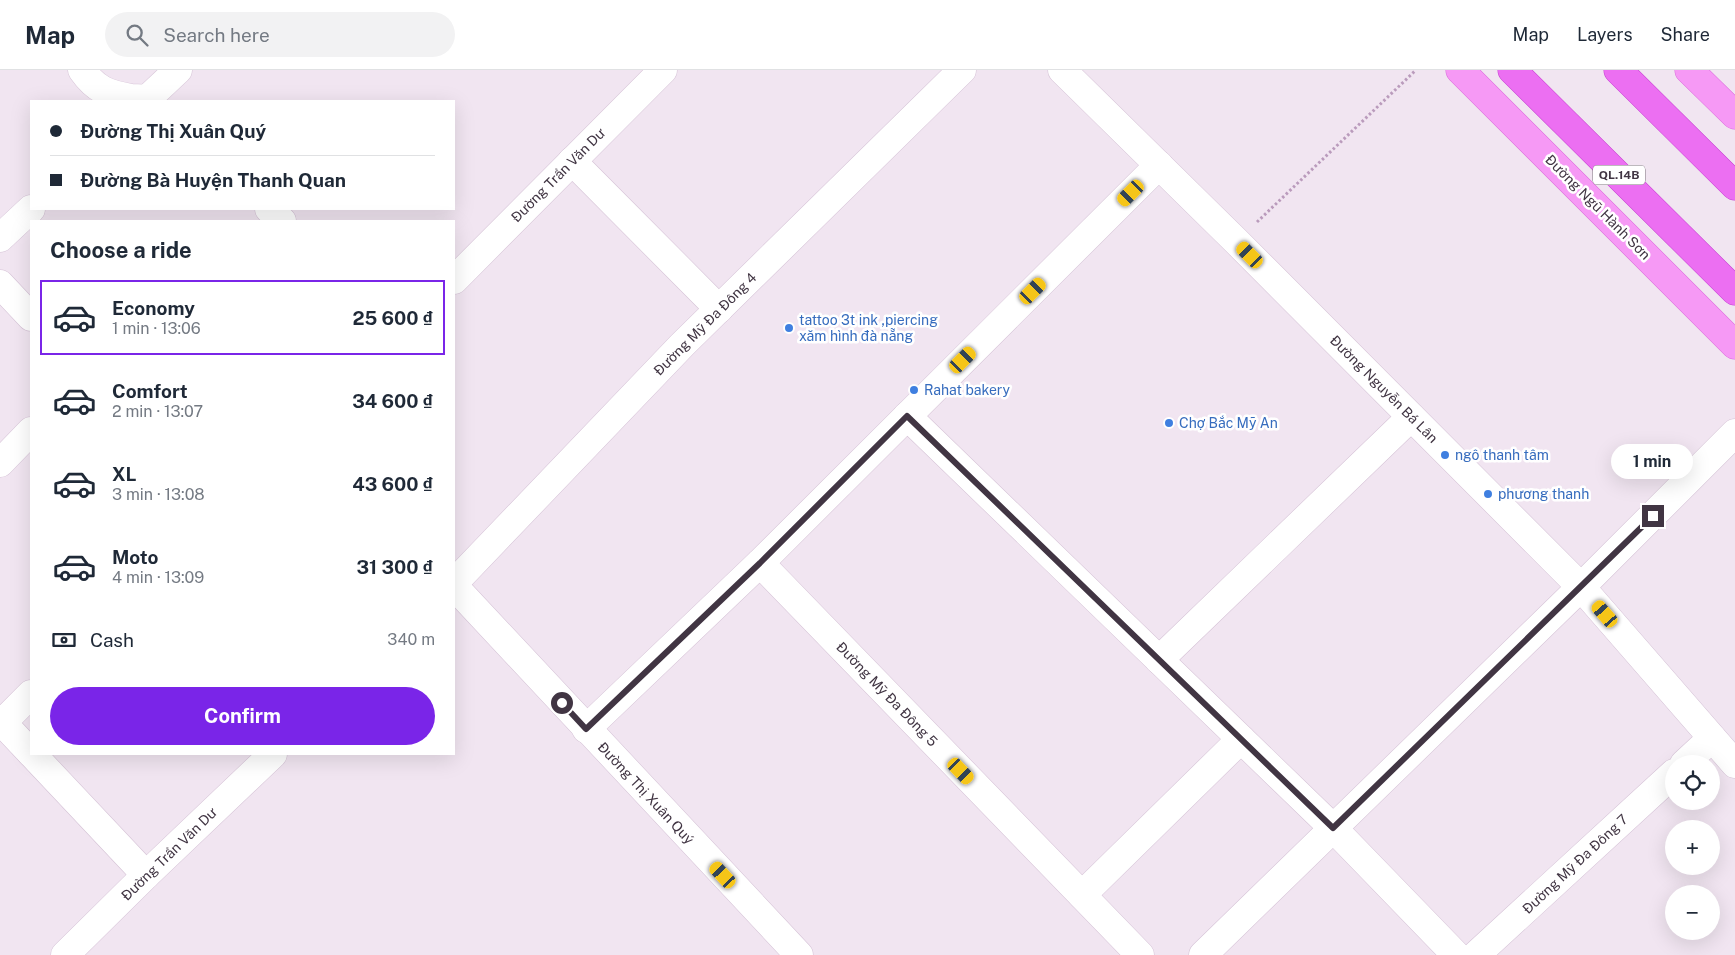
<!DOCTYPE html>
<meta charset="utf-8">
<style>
body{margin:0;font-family:"Public Sans",sans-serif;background:#f2f2f3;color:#1f2937;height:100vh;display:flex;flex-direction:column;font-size:19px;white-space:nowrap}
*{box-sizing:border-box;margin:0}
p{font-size:16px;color:#747a83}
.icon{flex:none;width:28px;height:28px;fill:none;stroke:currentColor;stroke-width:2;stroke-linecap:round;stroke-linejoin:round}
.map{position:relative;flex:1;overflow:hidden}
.sheet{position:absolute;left:30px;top:150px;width:425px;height:535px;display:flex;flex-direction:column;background:#fff;border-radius:0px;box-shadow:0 5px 20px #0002}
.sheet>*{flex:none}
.top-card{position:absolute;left:30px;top:30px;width:425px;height:110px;border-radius:0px;box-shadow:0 5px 20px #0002;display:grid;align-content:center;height:110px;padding:0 20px;background:#fff}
.controls{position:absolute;left:1665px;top:685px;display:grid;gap:10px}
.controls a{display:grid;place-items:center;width:55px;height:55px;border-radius:50%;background:#fff;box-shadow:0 5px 20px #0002;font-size:25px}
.end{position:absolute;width:22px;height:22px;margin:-11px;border:6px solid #413543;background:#fff;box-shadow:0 0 0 2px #fff}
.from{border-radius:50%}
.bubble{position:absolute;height:35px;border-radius:18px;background:#fff;box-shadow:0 5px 20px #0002;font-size:16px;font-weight:700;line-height:35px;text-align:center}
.car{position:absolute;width:15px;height:30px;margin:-15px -8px;border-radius:6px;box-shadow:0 0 4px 1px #0007;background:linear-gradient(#f5c518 24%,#345 0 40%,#f5c518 0 76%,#345 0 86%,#f5c518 0)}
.top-card b{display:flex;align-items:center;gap:18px;height:48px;font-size:19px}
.top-card b+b{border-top:1px solid #e0e1e3}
.top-card i{width:12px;height:12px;background:#1f2937}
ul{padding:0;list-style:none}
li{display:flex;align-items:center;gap:15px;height:75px;margin:0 10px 8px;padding:0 10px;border:2px solid transparent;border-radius:0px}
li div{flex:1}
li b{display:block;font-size:19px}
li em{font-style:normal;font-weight:700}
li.active{border-color:#7a25e8}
li>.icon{width:45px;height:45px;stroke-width:1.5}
h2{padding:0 20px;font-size:22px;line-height:60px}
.pay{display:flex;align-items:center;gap:12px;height:55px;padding:0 20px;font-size:19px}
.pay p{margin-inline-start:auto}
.cta{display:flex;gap:10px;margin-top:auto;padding:10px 20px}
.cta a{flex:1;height:58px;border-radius:30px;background:#7a25e8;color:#fff;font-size:20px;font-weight:700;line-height:58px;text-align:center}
header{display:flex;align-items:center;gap:30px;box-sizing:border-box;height:70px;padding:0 25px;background:#fff;border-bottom:1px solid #e0e1e3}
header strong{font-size:24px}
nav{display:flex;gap:28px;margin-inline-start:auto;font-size:18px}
.search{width:350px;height:45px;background:#f2f2f3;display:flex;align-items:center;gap:12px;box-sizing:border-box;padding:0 18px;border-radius:28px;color:#747a83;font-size:19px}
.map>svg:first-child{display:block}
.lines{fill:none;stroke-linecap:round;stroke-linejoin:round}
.minor-casing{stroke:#d5c2d6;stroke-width:29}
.major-casing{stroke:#d86bd9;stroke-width:29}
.highway-casing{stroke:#c440d0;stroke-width:29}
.path{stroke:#ba9bbc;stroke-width:3;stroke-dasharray:2.5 2.5;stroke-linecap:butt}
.minor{stroke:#fff;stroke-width:28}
.major{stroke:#f699f5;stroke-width:28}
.highway{stroke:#ec6ff2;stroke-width:28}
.route{stroke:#413543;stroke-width:6}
.shop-dot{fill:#3f7fe0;stroke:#fff;stroke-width:2}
.labels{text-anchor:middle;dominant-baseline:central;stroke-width:5;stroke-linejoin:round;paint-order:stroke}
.shield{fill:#fff;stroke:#7a727b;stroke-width:1}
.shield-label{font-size:12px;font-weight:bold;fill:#413543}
.street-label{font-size:14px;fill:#413543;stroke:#fff}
.shop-label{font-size:14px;fill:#366cbe;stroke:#fff;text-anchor:start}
</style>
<header>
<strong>Map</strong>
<div class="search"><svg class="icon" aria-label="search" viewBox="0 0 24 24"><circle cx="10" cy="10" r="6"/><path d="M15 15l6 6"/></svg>Search here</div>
<nav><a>Map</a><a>Layers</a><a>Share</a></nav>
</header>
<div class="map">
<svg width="1735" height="885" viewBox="0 0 1735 885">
<rect width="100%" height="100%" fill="#f1e5f1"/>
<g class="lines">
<defs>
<g id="minor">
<path d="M82,0C96,20 108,24 131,28C138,29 145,27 150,31"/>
<path d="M1062,0L1237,172L1581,517L1735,694"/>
<path d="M145,31L178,0"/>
<path d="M572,91L719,239"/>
<path d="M269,139L282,151"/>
<path d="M0,168L31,139"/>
<path d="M454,210L663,0"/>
<path d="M0,214L31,247"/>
<path d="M907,346L1333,758L1456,885"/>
<path d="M0,393L31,361"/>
<path d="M760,493L1140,885"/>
<path d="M454,513L682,275L962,0"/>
<path d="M454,516L799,885"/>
<path d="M1159,590L1411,347"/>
<path d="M0,650L31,683"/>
<path d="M0,655L31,624"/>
<path d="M586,659L760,493L1159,95"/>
<path d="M32,684L146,805"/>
<path d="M1684,694L1712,668"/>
<path d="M1082,825L1241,669"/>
<path d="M65,885L146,805L273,684"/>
<path d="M1203,885L1581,517L1735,363"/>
<path d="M1476,885L1674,703"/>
</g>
<g id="major">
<path d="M1460,0L1735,275"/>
<path d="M1689,0L1735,45"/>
</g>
<g id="highway">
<path d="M1512,0L1735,221"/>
<path d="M1618,0L1735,116"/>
</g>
</defs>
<use href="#minor" class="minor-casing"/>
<use href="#major" class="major-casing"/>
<use href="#highway" class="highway-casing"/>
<path class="path" d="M1257,152L1416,0"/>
<use href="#minor" class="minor"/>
<use href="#major" class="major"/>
<use href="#highway" class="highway"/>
</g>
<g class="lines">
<path class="route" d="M562,633L586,659L760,493L907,346L1333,758L1653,446"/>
</g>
<g class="shop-dot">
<circle cx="789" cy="258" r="5"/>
<circle cx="914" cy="320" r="5"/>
<circle cx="1169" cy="353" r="5"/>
<circle cx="1445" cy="385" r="5"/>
<circle cx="1488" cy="424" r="5"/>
</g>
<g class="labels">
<rect class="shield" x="1593" y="95.5" width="52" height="19" rx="4"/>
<g class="shield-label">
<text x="1619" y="105">QL.14B</text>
</g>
<g class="street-label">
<text transform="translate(558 105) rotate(-45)">Đường Trần Văn Dư</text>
<text transform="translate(1598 137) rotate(45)">Đường Ngũ Hành Sơn</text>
<text transform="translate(705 254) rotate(-45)">Đường Mỹ Đa Đông 4</text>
<text transform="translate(1384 319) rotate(45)">Đường Nguyễn Bá Lân</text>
<text transform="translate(887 624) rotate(46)">Đường Mỹ Đa Đông 5</text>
<text transform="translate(646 723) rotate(47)">Đường Thị Xuân Quý</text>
<text transform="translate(169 784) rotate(-44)">Đường Trần Văn Dư</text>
<text transform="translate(1575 794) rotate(-43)">Đường Mỹ Đa Đông 7</text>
</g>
<g class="shop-label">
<text x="799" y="250">tattoo 3t ink ,piercing<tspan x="799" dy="16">xăm hình đà nẵng</tspan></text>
<text x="924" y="320">Rahat bakery</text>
<text x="1179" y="353">Chợ Bắc Mỹ An</text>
<text x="1455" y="385">ngô thanh tâm</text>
<text x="1498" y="424">phương thanh</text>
</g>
</g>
</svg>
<div class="controls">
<a><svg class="icon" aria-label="locate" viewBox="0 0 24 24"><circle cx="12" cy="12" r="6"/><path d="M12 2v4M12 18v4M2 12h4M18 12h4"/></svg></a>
<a>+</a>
<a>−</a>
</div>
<i class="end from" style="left:562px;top:633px"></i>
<i class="end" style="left:1653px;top:446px"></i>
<div class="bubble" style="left:1611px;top:374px;width:82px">1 min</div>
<i class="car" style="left:1131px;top:123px;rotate:225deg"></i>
<i class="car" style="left:1250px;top:185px;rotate:315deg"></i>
<i class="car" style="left:1033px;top:221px;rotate:45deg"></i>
<i class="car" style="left:963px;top:290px;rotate:45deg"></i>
<i class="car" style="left:1605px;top:544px;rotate:319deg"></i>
<i class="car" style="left:961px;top:701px;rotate:136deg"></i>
<i class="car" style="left:723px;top:805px;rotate:317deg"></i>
<div class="top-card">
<b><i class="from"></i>Đường Thị Xuân Quý</b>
<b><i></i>Đường Bà Huyện Thanh Quan</b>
</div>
<section class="sheet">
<h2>Choose a ride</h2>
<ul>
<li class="active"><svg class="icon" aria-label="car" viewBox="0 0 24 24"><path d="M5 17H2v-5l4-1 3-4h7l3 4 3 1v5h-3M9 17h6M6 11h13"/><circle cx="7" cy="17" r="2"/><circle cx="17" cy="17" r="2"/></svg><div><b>Economy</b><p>1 min · 13:06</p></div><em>25 600 ₫</em></li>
<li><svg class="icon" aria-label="car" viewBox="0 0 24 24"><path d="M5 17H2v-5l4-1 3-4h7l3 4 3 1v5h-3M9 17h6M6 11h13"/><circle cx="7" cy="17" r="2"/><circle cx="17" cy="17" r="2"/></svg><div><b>Comfort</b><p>2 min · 13:07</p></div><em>34 600 ₫</em></li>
<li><svg class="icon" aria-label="car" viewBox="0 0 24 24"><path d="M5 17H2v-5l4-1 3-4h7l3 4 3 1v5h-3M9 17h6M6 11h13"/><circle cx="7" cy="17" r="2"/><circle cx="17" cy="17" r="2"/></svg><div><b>XL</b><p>3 min · 13:08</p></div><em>43 600 ₫</em></li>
<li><svg class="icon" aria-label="car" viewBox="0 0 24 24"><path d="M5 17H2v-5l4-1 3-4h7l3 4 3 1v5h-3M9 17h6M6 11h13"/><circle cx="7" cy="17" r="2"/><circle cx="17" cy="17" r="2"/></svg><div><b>Moto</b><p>4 min · 13:09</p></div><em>31 300 ₫</em></li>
</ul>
<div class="pay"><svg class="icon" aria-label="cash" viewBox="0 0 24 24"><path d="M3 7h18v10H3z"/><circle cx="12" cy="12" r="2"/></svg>Cash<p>340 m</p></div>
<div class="cta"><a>Confirm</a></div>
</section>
</div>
